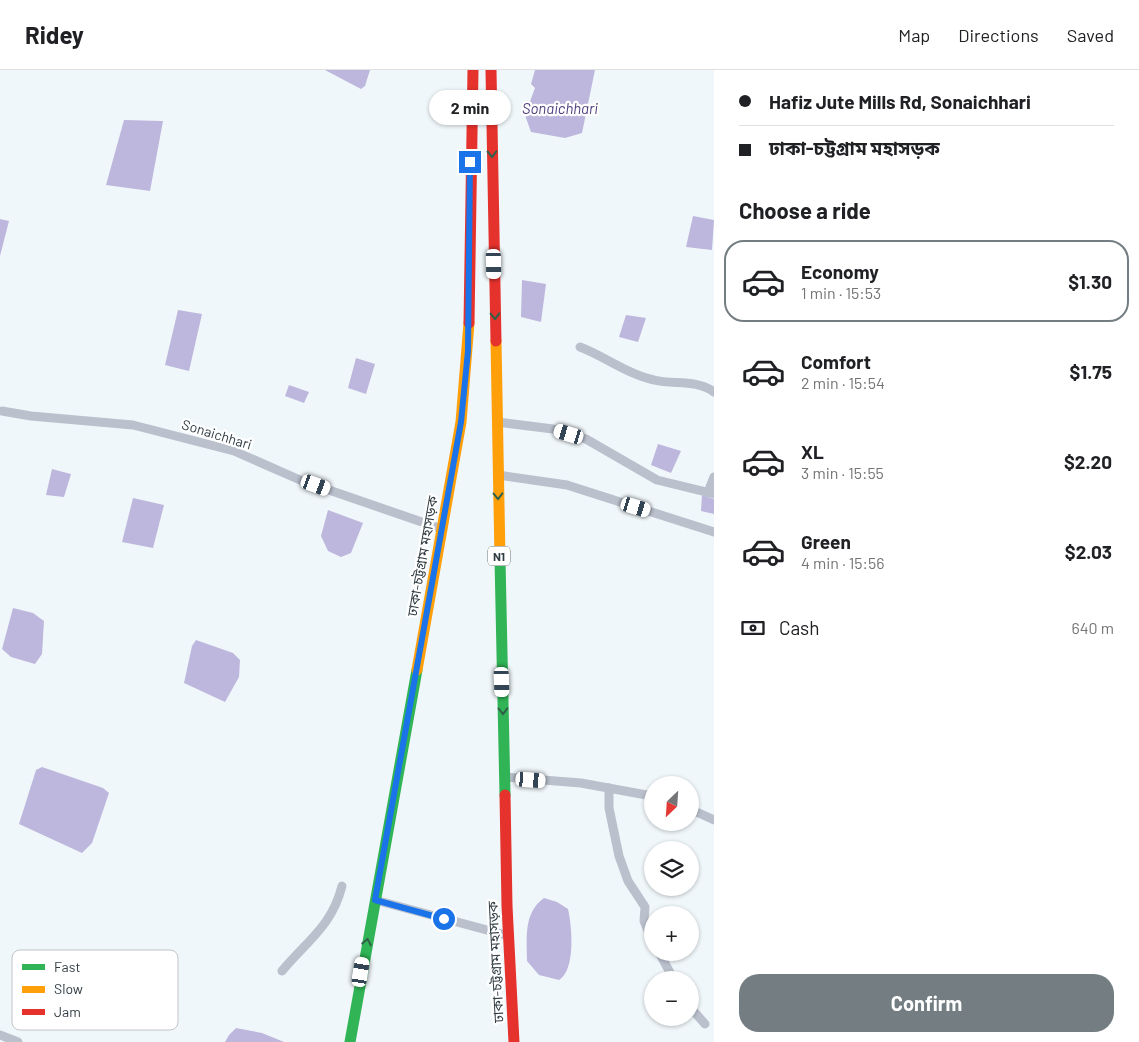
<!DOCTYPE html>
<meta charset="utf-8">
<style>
body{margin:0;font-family:Barlow,"Noto Sans Bengali",sans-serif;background:#f6f6f6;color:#202124;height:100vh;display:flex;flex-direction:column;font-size:19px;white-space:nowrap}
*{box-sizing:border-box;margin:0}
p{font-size:16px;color:#757577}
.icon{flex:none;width:28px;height:28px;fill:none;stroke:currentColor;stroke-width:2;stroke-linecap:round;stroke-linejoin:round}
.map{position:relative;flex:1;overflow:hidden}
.sheet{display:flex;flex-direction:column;background:#fff;width:425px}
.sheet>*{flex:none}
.top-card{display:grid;align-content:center;height:110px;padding:0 25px;background:#fff}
.needle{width:32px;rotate:205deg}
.buttons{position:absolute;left:644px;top:706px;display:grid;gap:10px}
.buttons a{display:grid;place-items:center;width:55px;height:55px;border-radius:50%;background:#fff;box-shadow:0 1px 4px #0004;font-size:25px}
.end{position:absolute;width:22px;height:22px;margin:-11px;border:6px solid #1a73e8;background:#fff;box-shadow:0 0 0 2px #fff}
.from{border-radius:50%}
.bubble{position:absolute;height:35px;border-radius:18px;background:#fff;box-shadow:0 1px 4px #0004;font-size:16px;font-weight:700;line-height:35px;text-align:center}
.car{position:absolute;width:15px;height:30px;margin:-15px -8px;border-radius:6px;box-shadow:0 0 4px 1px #0007;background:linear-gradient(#fff 24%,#345 0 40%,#fff 0 76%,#345 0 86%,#fff 0)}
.top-card b{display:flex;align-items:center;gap:18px;height:48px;font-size:19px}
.top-card b+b{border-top:1px solid #e0e0e0}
.top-card i{width:12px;height:12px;background:#202124}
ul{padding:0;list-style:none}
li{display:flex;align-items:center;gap:15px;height:82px;margin:0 10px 8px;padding:0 15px;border:2px solid transparent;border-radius:20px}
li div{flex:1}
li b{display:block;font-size:19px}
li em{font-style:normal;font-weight:700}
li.current{border-color:#737d82}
li>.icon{width:45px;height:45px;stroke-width:1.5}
h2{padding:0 25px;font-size:22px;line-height:60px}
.pay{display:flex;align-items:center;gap:12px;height:55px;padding:0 25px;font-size:19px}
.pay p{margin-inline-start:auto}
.primary-button{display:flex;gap:10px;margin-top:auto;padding:10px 25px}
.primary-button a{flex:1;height:58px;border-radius:20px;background:#737d82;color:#fff;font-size:20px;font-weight:700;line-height:58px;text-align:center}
header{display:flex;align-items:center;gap:30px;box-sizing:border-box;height:70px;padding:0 25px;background:#fff;border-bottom:1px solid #e0e0e0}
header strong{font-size:24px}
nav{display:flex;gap:28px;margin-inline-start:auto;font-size:18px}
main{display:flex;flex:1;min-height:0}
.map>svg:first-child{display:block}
.water{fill:#bdb7dd}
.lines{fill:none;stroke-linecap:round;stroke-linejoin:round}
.street{stroke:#bac1cd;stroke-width:9}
.fast{stroke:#30b455;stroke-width:11}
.slow{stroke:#ff9f0a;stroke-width:11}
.jam{stroke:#e5322d;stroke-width:11}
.oneway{stroke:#306048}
.route{stroke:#1a73e8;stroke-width:6}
.labels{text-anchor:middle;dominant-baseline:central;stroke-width:4.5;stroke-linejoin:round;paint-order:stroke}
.shield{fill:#fff;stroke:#6e767b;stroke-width:1}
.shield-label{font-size:12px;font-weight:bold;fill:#303c42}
.street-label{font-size:14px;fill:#303c42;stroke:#fff}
.water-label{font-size:15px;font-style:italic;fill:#503e7e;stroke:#fff}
.key{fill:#fff;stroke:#c1c4c6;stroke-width:1}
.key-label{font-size:14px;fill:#303c42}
</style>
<header>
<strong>Ridey</strong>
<nav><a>Map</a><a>Directions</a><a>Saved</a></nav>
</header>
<main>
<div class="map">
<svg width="714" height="972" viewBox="0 0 714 972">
<rect width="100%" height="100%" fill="#f0f7fa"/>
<g class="water">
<path d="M325,0H370L365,16L361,19Z"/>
<path d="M535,0H595L582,63L565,68L531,62L525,45L535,18L531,14Z"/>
<path d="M124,50L163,51L150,121L106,115Z"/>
<path d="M693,146L714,150L712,180L686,177Z"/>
<path d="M0,149L9,151L0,186Z"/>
<path d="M522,210L546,214L541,252L521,247Z"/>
<path d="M178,240L202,244L189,301L165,295Z"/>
<path d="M626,245L646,248L638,272L619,267Z"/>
<path d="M356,288L375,294L366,324L348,318Z"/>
<path d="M289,315L309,322L304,333L285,326Z"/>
<path d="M658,374L681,381L671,403L651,395Z"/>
<path d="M52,399L71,404L64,427L46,425Z"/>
<path d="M702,425L714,429V444L701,441Z"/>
<path d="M133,428L164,435L153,478L122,472Z"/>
<path d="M328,440L363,453L351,483L341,487L328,481L321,466Z"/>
<path d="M13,538L33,543L44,551L42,584L35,594L11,587L2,579Z"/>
<path d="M196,570L233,583L240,590L239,607L225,632L184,613L192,576Z"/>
<path d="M42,697L103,718L109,723L92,773L82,783L19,754L36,700Z"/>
<path d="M544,828L557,832L568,839C572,856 576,900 559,910L539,905L527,891C527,868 523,843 544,828Z"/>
<path d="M236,958L262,963L284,972H225L229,965Z"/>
</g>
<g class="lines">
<g class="street">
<path d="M580,277C604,286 629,305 654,310C674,315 696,309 714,322"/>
<path d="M2,341L31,346L133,355L234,381L300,410L442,459"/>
<path d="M497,352L553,359L586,369L657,410L714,424"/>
<path d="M498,405L567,415L714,462"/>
<path d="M708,422L714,407"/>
<path d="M505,707L581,713L652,726"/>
<path d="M609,718V738L619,786L628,811L645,837L644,851L652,870"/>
<path d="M690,739L714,750"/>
<path d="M375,830L509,866"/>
<path d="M659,882L674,910"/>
<path d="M282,901C307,871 332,856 342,816"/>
<path d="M690,937L705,954"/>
<path d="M0,965L18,972"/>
</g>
<g class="fast">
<path d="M500,489L505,725"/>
<path d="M350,972L417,600"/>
</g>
<g class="slow">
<path d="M496,271L500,489"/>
<path d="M417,600L461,352L469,253"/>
</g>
<g class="jam">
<path d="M491,0L496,271"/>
<path d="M469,253L473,0"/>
<path d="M505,725L507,836L514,972"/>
</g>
</g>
<defs><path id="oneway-chevron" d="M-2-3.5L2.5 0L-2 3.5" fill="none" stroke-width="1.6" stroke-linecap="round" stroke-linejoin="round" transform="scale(1.25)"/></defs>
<g class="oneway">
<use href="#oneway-chevron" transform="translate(492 84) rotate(89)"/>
<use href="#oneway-chevron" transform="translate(495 246) rotate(89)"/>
<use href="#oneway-chevron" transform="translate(498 426) rotate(89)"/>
<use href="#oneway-chevron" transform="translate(503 641) rotate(89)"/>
<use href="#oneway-chevron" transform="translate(367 872) rotate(-79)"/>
</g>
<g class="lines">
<path class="route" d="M444,849L375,830L461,352L468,281L470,92"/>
</g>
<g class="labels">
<rect class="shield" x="488" y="476.5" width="22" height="19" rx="4"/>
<g class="shield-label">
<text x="499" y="486">N1</text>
</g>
<g class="street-label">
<text transform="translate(217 364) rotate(17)">Sonaichhari</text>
<text transform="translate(422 486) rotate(-80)">ঢাকা-চট্টগ্রাম মহাসড়ক</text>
<text transform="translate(495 892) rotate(-93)">ঢাকা-চট্টগ্রাম মহাসড়ক</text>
</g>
<g class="water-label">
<text x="560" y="38">Sonaichhari</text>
</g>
</g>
<rect x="12" y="880" width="166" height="80" rx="8" class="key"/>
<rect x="22" y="894" width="23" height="6" fill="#30b455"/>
<rect x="22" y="916" width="23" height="7" fill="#ff9f0a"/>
<rect x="22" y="939" width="23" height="6" fill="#e5322d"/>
<g class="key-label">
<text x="54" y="902">Fast</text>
<text x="54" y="924">Slow</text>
<text x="54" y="947">Jam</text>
</g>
</svg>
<div class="buttons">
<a><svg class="needle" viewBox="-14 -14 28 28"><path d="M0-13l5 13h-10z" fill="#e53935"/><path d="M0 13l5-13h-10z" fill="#757577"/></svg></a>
<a><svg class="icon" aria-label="layers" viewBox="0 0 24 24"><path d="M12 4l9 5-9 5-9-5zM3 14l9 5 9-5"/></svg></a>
<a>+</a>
<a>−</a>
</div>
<i class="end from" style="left:444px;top:849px"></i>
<i class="end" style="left:470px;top:92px"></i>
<div class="bubble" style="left:429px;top:20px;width:82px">2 min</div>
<i class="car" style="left:494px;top:194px;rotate:179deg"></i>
<i class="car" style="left:569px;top:364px;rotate:287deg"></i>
<i class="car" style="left:316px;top:415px;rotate:110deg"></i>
<i class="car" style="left:636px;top:437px;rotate:107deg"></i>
<i class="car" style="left:502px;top:612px;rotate:178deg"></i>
<i class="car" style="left:531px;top:710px;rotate:94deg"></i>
<i class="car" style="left:361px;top:902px;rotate:9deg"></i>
</div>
<section class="sheet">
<div class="top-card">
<b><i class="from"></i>Hafiz Jute Mills Rd, Sonaichhari</b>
<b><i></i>ঢাকা-চট্টগ্রাম মহাসড়ক</b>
</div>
<h2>Choose a ride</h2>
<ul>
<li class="current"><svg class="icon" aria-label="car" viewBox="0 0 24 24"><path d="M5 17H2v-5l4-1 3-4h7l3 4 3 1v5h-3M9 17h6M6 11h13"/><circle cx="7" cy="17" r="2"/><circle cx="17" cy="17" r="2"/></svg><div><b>Economy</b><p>1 min · 15:53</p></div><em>$1.30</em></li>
<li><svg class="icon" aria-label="car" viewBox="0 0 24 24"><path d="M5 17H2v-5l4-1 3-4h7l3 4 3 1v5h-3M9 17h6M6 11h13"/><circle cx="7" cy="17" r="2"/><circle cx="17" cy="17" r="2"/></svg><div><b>Comfort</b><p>2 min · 15:54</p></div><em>$1.75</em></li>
<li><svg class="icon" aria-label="car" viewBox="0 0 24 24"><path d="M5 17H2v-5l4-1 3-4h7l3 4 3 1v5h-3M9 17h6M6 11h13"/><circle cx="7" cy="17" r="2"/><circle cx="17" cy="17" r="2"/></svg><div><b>XL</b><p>3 min · 15:55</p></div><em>$2.20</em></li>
<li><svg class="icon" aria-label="car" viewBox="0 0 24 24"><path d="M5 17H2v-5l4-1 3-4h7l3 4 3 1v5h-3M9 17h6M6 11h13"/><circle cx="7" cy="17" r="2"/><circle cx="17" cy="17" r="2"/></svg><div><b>Green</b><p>4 min · 15:56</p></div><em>$2.03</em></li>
</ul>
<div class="pay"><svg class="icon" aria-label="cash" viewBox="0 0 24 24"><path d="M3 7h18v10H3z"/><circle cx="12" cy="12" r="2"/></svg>Cash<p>640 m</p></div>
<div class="primary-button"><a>Confirm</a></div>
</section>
</main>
